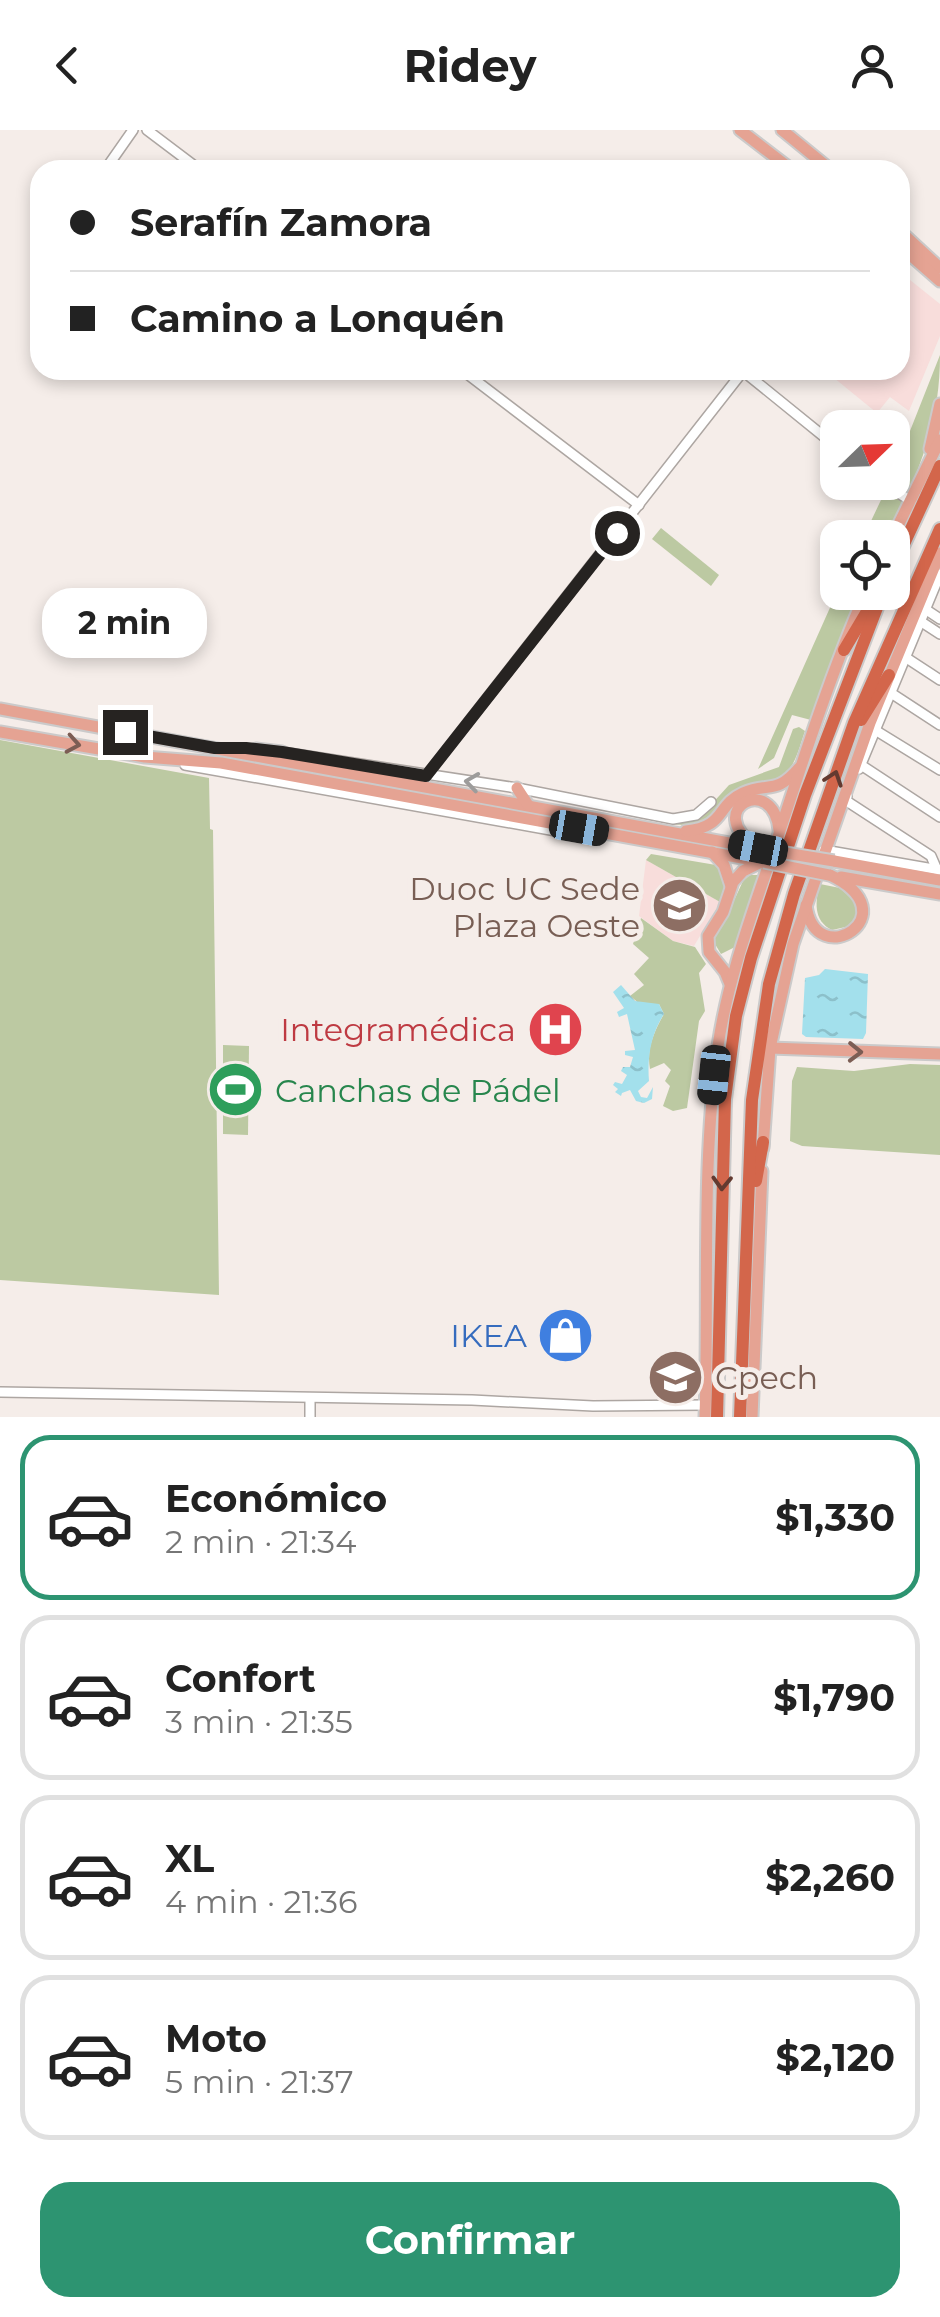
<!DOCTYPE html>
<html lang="es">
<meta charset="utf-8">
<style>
body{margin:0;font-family:Montserrat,sans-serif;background:#f6f6f6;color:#222;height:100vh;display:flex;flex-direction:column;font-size:38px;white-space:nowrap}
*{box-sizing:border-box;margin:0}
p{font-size:32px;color:#767676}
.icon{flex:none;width:55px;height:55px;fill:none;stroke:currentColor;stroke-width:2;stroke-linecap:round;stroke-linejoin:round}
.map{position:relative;height:1287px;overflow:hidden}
.sheet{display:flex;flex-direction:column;background:#fff;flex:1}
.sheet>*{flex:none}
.hud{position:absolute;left:30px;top:30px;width:880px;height:220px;border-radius:30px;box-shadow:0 5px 15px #0003;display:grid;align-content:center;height:220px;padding:0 40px;background:#fff}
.needle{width:65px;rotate:67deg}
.tools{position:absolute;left:820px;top:280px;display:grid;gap:20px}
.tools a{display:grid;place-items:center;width:90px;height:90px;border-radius:20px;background:#fff;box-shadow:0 5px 15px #0003;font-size:50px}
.end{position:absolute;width:45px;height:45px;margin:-22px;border:12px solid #262321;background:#fff;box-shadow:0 0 0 5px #fff}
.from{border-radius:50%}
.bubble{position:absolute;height:70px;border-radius:30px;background:#fff;box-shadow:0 5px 15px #0003;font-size:32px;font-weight:700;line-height:70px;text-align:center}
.car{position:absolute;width:30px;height:60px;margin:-30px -15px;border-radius:12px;box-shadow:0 0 8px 2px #0007;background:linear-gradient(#222 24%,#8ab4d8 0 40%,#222 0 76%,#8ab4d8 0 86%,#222 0)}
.hud b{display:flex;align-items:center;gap:35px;height:95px;font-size:38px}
.hud b+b{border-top:2px solid #e0e0e0}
.hud i{width:25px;height:25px;background:#222}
ul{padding:18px 0 0;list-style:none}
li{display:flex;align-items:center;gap:30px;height:165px;margin:0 20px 15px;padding:0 20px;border:5px solid #e0e0e0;border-radius:30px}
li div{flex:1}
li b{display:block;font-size:38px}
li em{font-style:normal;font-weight:700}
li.current{border-color:#2d9471}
li>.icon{width:90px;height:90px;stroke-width:1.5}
.cta{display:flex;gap:20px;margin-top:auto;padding:20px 40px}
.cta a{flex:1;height:115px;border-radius:30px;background:#2d9471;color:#fff;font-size:40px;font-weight:700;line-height:115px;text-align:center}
header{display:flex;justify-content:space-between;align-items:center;height:130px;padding:0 40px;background:#fff;font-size:45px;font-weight:700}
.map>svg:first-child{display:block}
.education{fill:#f8dddb}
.green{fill:#bcc9a2}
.water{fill:url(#water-ripples)}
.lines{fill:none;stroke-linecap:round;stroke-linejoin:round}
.minor-casing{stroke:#ada6a2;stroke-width:12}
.major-casing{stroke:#cbcaca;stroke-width:15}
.highway-casing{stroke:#cbcaca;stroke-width:16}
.minor{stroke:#fff;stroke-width:9}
.major{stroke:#e5a393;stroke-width:11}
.highway{stroke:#d3664b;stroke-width:12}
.major-bridge-casing{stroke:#cbcaca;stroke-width:15;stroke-linecap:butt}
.major-bridge{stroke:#e5a393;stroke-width:11}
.oneway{stroke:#7c5d54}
.oneway2{stroke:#633a30}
.oneway3{stroke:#9d9c9b}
.route{stroke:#262321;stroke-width:12}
.labels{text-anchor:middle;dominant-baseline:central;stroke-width:10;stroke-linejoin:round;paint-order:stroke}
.education-label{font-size:32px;fill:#785e54;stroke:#f5ede9;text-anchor:end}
.health-label{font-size:32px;fill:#be3a42;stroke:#f5ede9;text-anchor:end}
.leisure-label{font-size:32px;fill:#27864d;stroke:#f5ede9;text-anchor:start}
.shop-label{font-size:32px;fill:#366cbe;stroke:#f5ede9;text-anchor:end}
</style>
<header><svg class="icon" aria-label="back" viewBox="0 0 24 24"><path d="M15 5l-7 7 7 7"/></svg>Ridey<svg class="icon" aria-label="person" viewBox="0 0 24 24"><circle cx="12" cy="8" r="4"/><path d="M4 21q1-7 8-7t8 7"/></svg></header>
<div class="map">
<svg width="940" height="1287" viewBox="0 0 940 1287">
<defs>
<pattern id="water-ripples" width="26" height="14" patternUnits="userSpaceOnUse" patternTransform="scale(2.5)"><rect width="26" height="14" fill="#a3e0ec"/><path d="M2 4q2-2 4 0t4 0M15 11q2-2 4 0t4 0" fill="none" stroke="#8cc0ca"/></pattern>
</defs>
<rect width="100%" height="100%" fill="#f5ede9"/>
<g class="education">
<path d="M900,142L940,174V206L909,281L890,267L877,283L828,243L831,240H900Z"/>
<path d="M646,730L720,772L694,816L673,811L639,786Z"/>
</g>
<g class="green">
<path d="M940,225C940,298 917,343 889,407L863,408L889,353L892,352L893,344Z"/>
<path d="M661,398L719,445L711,456L652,409Z"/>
<path d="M837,462L865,463L811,590L792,585L774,628L758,639Z"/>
<path d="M799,597L805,601C797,624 793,650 764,654C756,656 748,654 741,658C730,663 727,673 719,681C697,703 670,694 643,688L686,692L700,687L729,655L779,637L793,599Z"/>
<path d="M0,610L209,648L210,699L213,700L219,1165L0,1150Z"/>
<path d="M651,724L716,735L727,753L720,772L646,730Z"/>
<path d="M750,745H759L735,817L721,824L712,809L725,790L743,751Z"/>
<path d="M820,754L840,758L857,774L856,790L850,796L832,800C813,791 815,771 820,754Z"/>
<path d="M641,788L673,811L695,817L706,834L699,843L705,881L699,891L687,978L673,981L663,976L670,956L665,951L671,940L664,933L650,939C646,918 655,900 664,884L659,874H640L630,866L644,855L634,844L649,828L633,814Z"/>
<path d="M223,915L249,916L248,1005L223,1004Z"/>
<path d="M910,934L940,935V1025L802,1016L790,1011L792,951L797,937L854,941Z"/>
</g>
<g class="water">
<path d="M825,839L868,844L866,903L863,909L806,907L802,904L805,848L819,845Z"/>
<path d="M621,855L635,871L659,874L664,884C651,904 647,927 649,951L638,961L641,967L647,968L653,957L652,969L644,973L636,971L630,960L622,963L621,966L615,962L618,959L613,955L615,952L622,954L627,945L621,941L623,937H630L633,927L625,925V921L635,920L627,884L619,887L617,882L624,878L613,862Z"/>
</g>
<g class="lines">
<defs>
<g id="minor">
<path d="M147,0L200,40"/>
<path d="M105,40L133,0"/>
<path d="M462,240L639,375"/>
<path d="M743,241L838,318"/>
<path d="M881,352L911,371"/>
<path d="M925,479L940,489"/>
<path d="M920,491L940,504"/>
<path d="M905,527L940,550"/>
<path d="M891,563L940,595"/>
<path d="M875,600L940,640"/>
<path d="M282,622L517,658L673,689L696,685L711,672"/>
<path d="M185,635L556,701"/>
<path d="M861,635L940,687"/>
<path d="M859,639L940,444"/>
<path d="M426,646L744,240"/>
<path d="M847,666L845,670L931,726L937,740"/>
<path d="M824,720L939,740"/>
<path d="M0,1262L472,1270L593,1276L705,1275"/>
<path d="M310,1287V1268"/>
</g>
<g id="major">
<path d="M740,0L792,40"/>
<path d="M782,0L831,40"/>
<path d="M900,101L940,138"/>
<path d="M900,116L940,151"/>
<path d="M930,319L940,274"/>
<path d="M892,408L940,310"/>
<path d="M0,579L767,720"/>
<path d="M0,602L145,627L221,633L764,732"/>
<path d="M256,619L282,622"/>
<path d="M517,658L528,675"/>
<path d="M686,701C726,697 716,675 743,663C769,652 776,665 799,638"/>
<path d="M755,716C702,679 773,642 779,700"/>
<path d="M712,722L724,735L731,756"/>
<path d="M834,731L940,750"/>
<path d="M841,747L940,764"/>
<path d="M806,775C815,845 912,784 830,745"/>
<path d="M730,854L725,842L709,822L708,806L723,782L733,752L743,741L759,733"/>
<path d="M770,918L940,924"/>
<path d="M763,1018L770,918L793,814L870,593L940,423"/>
<path d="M705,1287C709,1164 701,1038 718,916C728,848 752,784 774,719C802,633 830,545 866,462"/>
<path d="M752,1287L762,1041"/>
</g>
<g id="highway">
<path d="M892,440L940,336"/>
<path d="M844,520L869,478"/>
<path d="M861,590L889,545"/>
<path d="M756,1051L763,1012"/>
<path d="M717,1287L725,969L736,886L751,828L805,665L883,462"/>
<path d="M740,1287L752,970L769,854L794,764L854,593L940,399"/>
</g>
</defs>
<use href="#minor" class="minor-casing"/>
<use href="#major" class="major-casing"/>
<use href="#highway" class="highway-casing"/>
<use href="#minor" class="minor"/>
<use href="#major" class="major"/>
<use href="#highway" class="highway"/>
<defs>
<g id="major-bridge">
<path d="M767,720L834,731"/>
<path d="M764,732L829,745"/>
</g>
</defs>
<use href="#major-bridge" class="major-bridge-casing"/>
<use href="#major-bridge" class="major-bridge"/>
</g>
<defs><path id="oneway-chevron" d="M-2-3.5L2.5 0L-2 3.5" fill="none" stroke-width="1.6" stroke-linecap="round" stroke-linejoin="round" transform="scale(2.5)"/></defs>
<g class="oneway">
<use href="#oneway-chevron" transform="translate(73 614) rotate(10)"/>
<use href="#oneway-chevron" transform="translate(855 922) rotate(1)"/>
</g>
<g class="oneway2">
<use href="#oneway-chevron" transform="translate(834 648) rotate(-71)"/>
<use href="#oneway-chevron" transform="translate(722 1053) rotate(92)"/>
</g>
<use class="oneway3" href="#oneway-chevron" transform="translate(472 652) rotate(-172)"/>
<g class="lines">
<path class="route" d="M125,602L215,618H246L282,622L426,646L617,403"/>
</g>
<defs>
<symbol id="university-disc" viewBox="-11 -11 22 22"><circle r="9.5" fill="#8d6e63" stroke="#f5ede9"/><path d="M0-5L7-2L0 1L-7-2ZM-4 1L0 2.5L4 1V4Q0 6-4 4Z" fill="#fff"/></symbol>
<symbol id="hospital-disc" viewBox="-11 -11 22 22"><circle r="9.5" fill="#e0444e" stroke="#f5ede9"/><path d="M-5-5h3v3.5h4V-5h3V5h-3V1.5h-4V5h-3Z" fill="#fff"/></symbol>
<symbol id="stadium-disc" viewBox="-11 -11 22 22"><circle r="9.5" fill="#2e9e5b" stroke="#f5ede9"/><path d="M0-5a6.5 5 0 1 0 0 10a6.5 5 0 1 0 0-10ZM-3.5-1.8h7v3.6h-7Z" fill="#fff"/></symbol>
<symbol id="shop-disc" viewBox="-11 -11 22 22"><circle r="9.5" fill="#3f7fe0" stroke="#f5ede9"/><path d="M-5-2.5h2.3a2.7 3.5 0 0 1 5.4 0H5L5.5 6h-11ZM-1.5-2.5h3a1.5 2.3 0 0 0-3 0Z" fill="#fff"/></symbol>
</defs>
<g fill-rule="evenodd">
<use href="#university-disc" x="648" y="744" width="63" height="63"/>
<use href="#hospital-disc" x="524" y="868" width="63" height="63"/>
<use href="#stadium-disc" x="204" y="928" width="63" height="63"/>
<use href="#shop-disc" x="534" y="1174" width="63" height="63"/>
<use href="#university-disc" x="644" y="1216" width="63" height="63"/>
</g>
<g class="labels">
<g class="education-label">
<text x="640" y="758">Duoc UC Sede<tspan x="640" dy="37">Plaza Oeste</tspan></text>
<text x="715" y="1247" text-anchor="start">Cpech</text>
</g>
<g class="health-label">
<text x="516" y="899">Integramédica</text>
</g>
<g class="leisure-label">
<text x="275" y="960">Canchas de Pádel</text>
</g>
<g class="shop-label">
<text x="527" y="1205">IKEA</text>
</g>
</g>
</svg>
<div class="tools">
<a><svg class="needle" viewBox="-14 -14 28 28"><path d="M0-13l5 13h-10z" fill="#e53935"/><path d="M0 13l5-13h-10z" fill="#767676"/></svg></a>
<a><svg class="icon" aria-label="locate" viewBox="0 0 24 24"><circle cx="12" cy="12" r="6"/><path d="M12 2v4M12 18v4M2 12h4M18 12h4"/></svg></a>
</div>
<i class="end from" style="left:617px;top:403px"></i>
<i class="end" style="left:125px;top:602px"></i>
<div class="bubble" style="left:42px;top:458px;width:165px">2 min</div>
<i class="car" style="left:579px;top:698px;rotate:100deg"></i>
<i class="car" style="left:758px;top:718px;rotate:281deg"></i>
<i class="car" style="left:714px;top:945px;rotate:186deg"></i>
<div class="hud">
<b><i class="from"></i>Serafín Zamora</b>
<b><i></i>Camino a Lonquén</b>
</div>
</div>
<section class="sheet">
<ul>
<li class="current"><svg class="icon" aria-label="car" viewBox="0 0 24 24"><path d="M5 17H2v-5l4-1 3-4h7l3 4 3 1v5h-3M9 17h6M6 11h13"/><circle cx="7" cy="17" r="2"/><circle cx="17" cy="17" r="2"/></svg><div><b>Económico</b><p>2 min · 21:34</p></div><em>$1,330</em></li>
<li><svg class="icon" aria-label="car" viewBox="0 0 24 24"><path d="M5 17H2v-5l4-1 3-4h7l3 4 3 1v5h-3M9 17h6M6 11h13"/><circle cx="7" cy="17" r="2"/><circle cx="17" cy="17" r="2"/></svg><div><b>Confort</b><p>3 min · 21:35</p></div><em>$1,790</em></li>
<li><svg class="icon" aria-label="car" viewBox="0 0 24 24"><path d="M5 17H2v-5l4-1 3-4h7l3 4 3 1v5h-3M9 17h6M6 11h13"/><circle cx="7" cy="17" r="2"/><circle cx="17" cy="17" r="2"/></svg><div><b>XL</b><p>4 min · 21:36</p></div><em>$2,260</em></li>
<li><svg class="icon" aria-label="car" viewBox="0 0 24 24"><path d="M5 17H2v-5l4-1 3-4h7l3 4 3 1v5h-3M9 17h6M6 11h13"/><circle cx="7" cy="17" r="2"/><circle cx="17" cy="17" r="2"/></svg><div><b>Moto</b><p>5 min · 21:37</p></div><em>$2,120</em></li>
</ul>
<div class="cta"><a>Confirmar</a></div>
</section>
